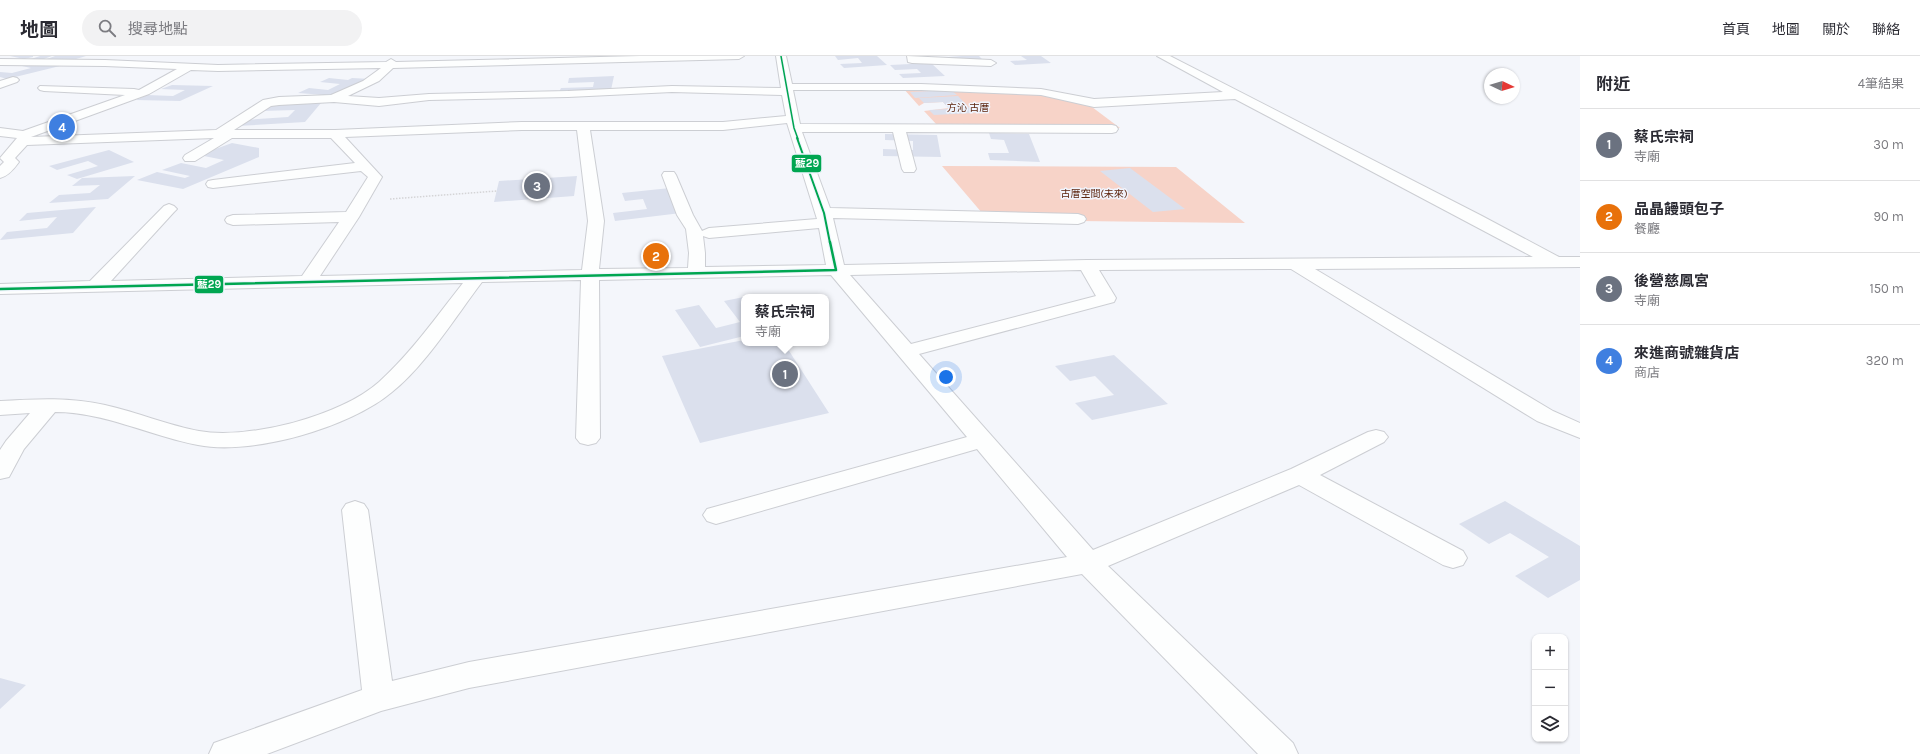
<!DOCTYPE html>
<html lang="zh-TW">
<meta charset="utf-8">
<style>
body{margin:0;font-family:Karla,"Noto Sans TC",sans-serif;background:#f2f2f3;color:#2b2b33}
.controls{position:absolute;right:12px;bottom:12px;display:grid;overflow:hidden;border-radius:8px;box-shadow:0 1px 3px #0004}
.controls button{width:36px;height:36px;display:grid;place-items:center;padding:0;border:0;border-bottom:1px solid #e1e1e2;background:#fff;color:#2b2b33;font:20px sans-serif}
.compass{position:absolute;left:1484px;top:12px;width:36px;height:36px;border-radius:50%;background:#fff;box-shadow:0 1px 3px #0004;rotate:94deg}
.you{position:absolute;left:946px;top:321px;width:14px;height:14px;margin:-10px;border:3px solid #fff;border-radius:50%;background:#1a73e8;box-shadow:0 0 0 6px #1a73e833}
.badge{display:grid;place-items:center;width:26px;height:26px;border-radius:50%;background:#db2777;color:#fff;font-size:13px;font-weight:700}
.pin{position:absolute;translate:-50% -50%;border:2px solid #fff;box-shadow:0 1px 4px #0006}
.popup{position:absolute;left:741px;top:238px;width:88px;height:52px;box-sizing:border-box;display:grid;place-content:center;border-radius:8px;background:#fff;filter:drop-shadow(0 1px 3px #0005);font-size:13px;white-space:nowrap;color:#7c7c81}
.popup b{font-size:15px;color:#2b2b33}
.popup::after{content:'';position:absolute;left:50%;top:100%;margin-left:-8px;border:8px solid transparent;border-top-color:#fff}
.list{margin:0;padding:0;list-style:none}
h2{display:flex;justify-content:space-between;align-items:center;height:52px;margin:0;padding:0 16px;font-size:17px}
h2 small{font-size:13px;font-weight:400;color:#7c7c81}
.list li{display:grid;grid-template-columns:26px 1fr auto;gap:12px;align-items:center;box-sizing:border-box;height:72px;padding:0 16px;border-top:1px solid #e1e1e2}
.list b{display:block;font-size:15px;white-space:nowrap}
.list p{margin:0;font-size:13px;white-space:nowrap;color:#7c7c81}
.list em{font-size:13px;font-style:normal;color:#7c7c81}
.icon{flex:none;width:22px;height:22px;fill:none;stroke:currentColor;stroke-width:2;stroke-linecap:round;stroke-linejoin:round}
.map{position:relative;flex:none;width:1580px;height:698px;overflow:hidden}
header{display:flex;align-items:center;gap:24px;box-sizing:border-box;height:56px;padding:0 20px;background:#fff;border-bottom:1px solid #e1e1e2}
header strong{font-size:19px}
nav{display:flex;gap:22px;margin-inline-start:auto;font-size:14px}
.search{width:280px;height:36px;background:#f2f2f3;display:flex;align-items:center;gap:10px;box-sizing:border-box;padding:0 14px;border-radius:22px;color:#7c7c81;font-size:15px}
main{display:flex}
aside{flex:1;background:#fff}
.map>svg:first-child{display:block}
.green{fill:#f7d3c8}
.building{fill:#dbe0ed}
.lines{fill:none;stroke-linecap:round;stroke-linejoin:round}
.minor-casing{stroke:#ccced3;stroke-width:2}
.path{stroke:#d4d4d6;stroke-width:1.5;stroke-dasharray:1.5 1.5;stroke-linecap:butt}
.minor{fill:#fdfefe;fill-rule:evenodd}
.bus-1-far2-casing{stroke:#f1f5fe;stroke-width:3}
.bus-1-far1-casing{stroke:#f1f5fe;stroke-width:4}
.bus-1-casing{stroke:#f1f5fe;stroke-width:5}
.bus-1-far2{stroke:#00a651;stroke-width:1.5}
.bus-1-far1{stroke:#00a651;stroke-width:2}
.bus-1{stroke:#00a651;stroke-width:2.5}
.labels{text-anchor:middle;dominant-baseline:central;stroke-width:3;stroke-linejoin:round;paint-order:stroke}
.far-park-label{font-size:10px;fill:#5c230c;stroke:#f1f5fe}
.line-badge{stroke:#f1f5fe;stroke-width:1.5}
.badge-label{font-size:11px;text-anchor:middle;font-weight:bold;fill:#fff}
</style>
<header>
<strong>地圖</strong>
<div class="search"><svg class="icon" aria-label="search" viewBox="0 0 24 24"><circle cx="10" cy="10" r="6"/><path d="M15 15l6 6"/></svg>搜尋地點</div>
<nav><a>首頁</a><a>地圖</a><a>關於</a><a>聯絡</a></nav>
</header>
<main>
<div class="map">
<svg width="1580" height="698" viewBox="0 0 1580 698">
<rect width="100%" height="100%" fill="#f4f6fb"/>
<!-- green -->
<path class="green" d="M 903,32 L 1044,38 L 1088,48 L 1120,72 L 937,69 L 924,55 L 949,52 L 943,46 L 924,47 L 919,50 Z
M 942,110 L 1176,111 L 1245,167 L 988,164 Z"/>
<!-- building -->
<path class="building" d="M 10,0 L 33,0 L 33,1 L 24,3 Z
M 40,0 L 52,0 L 41,4 L 31,3 Z
M 55,0 L 86,0 L 73,4 L 47,3 Z
M 835,0 L 877,0 L 887,9 L 844,12 L 840,8 L 862,7 L 858,2 L 838,4 Z
M 962,0 L 979,0 L 982,3 L 952,5 L 948,1 Z
M 1021,0 L 1041,0 L 1051,7 L 1015,9 L 1010,5 L 1027,4 Z
M 34,7 L 64,9 L 7,23 L 0,21 L 0,16 L 12,17 L 31,12 L 22,10 Z
M 931,7 L 945,20 L 903,22 L 899,18 L 921,17 L 917,13 L 895,14 L 890,9 Z
M 614,20 L 611,34 L 559,36 L 561,32 L 593,31 L 594,26 L 568,27 L 569,22 Z
M 329,22 L 348,24 L 352,22 L 371,23 L 337,40 L 298,37 L 309,32 L 328,34 L 340,28 L 320,26 Z
M 172,29 L 213,30 L 180,45 L 136,44 L 147,39 L 173,40 L 185,34 L 161,33 Z
M 951,34 L 957,39 L 915,42 L 910,36 Z
M 958,40 L 974,57 L 934,59 L 929,54 L 949,53 L 943,46 L 924,47 L 919,42 Z
M 321,47 L 305,66 L 237,70 L 243,64 L 288,61 L 295,54 L 261,55 L 265,50 Z
M 989,77 L 1029,78 L 1040,106 L 990,104 L 988,97 L 1009,97 L 1004,84 L 991,83 Z
M 885,78 L 937,79 L 941,101 L 883,100 L 883,93 L 913,94 L 913,85 L 885,84 Z
M 232,87 L 259,92 L 259,101 L 183,133 L 137,124 L 157,116 L 185,122 L 190,120 L 162,114 L 181,107 L 206,112 L 224,104 L 199,99 Z
M 109,94 L 134,106 L 77,123 L 67,119 L 98,110 L 88,105 L 57,114 L 49,110 Z
M 1130,112 L 1185,153 L 1153,156 L 1100,115 Z
M 135,120 L 108,143 L 49,147 L 59,139 L 90,137 L 100,129 L 72,130 L 82,122 Z
M 577,120 L 574,140 L 494,146 L 499,125 Z
M 670,132 L 681,157 L 615,165 L 613,157 L 647,153 L 643,143 L 625,145 L 622,137 Z
M 96,151 L 73,177 L 0,184 L 7,176 L 47,172 L 57,161 L 19,165 L 27,157 Z
M 744,241 L 744,280 L 700,291 L 675,254 L 699,249 L 716,272 L 740,266 L 724,245 Z
M 744,284 L 744,287 L 784,287 L 829,357 L 700,387 L 662,300 Z
M 1114,299 L 1168,348 L 1092,364 L 1075,347 L 1114,339 L 1095,320 L 1070,325 L 1055,310 Z
M 1505,445 L 1580,490 L 1580,524 L 1548,542 L 1515,520 L 1549,501 L 1510,477 L 1489,488 L 1459,468 Z
M 0,622 L 26,629 L 0,653 Z"/>
<g class="lines">
<!-- minor casing -->
<g class="minor-casing">
<path id="minor" d="M 640,0 L 744,0 L 739,3 L 393,12 L 379,25 L 348,40 L 379,42 L 429,38 L 568,35 L 672,30 L 781,32 L 776,0 L 786,0 L 792,28 L 921,28 L 1041,33 L 1094,43 L 1223,36 L 1157,0 L 1170,0 L 1482,160 L 1559,201 L 1580,201 L 1580,211 L 1315,213 L 1553,355 L 1580,367 L 1580,382 L 1537,365 L 1291,213 L 1099,214 L 1116,242 L 1114,246 L 919,298 L 1093,494 L 1291,413 L 1368,376 L 1376,374 L 1384,376 L 1388,381 L 1384,386 L 1320,419 L 1463,495 L 1467,502 L 1463,509 L 1453,512 L 1443,509 L 1299,429 L 1108,510 L 1293,687 L 1298,698 L 1258,698 L 1082,518 L 469,632 L 381,655 L 267,698 L 209,698 L 214,687 L 362,634 L 342,454 L 346,448 L 355,445 L 364,448 L 368,454 L 392,625 L 469,606 L 1067,501 L 977,393 L 716,468 L 707,465 L 703,459 L 707,453 L 967,381 L 831,219 L 599,224 L 600,382 L 596,387 L 588,389 L 580,387 L 576,382 L 581,224 L 482,226 C 456,260 425,310 392,336 C 351,371 252,400 198,389 C 150,380 105,356 55,356 L 24,393 L 9,421 L 0,423 L 0,394 L 6,385 L 30,357 L 0,359 L 0,345 C 36,343 70,341 105,349 C 137,356 167,369 199,375 C 249,384 341,360 379,326 C 411,297 437,260 463,227 L 0,238 L 0,228 L 90,225 L 164,150 L 169,148 L 174,150 L 177,153 L 174,156 L 111,225 L 302,220 L 339,166 L 233,169 L 227,167 L 225,164 L 227,161 L 233,159 L 346,156 L 368,121 L 361,115 L 213,132 L 208,131 L 206,128 L 208,125 L 213,124 L 355,107 L 331,82 L 232,82 L 195,105 L 185,105 L 183,102 L 185,99 L 214,82 L 27,89 L 15,102 L 19,106 C 14,113 8,120 0,122 L 0,110 L 4,106 L 0,102 L 17,82 L 0,80 L 0,72 L 23,75 L 125,39 L 44,35 L 40,34 L 38,32 L 40,30 L 134,33 L 139,34 L 177,13 L 105,10 L 0,9 L 0,3 L 105,4 L 218,9 L 386,6 L 391,3 L 396,6 ZM 381,12 L 363,25 L 331,39 L 279,41 L 263,44 L 216,74 L 31,81 L 149,38 L 191,14 L 218,15 ZM 793,34 L 921,34 L 1041,39 L 1094,51 L 1235,43 L 1533,201 L 1087,204 L 844,209 L 833,162 L 1078,168 L 1084,166 L 1086,163 L 1084,160 L 1078,158 L 830,152 L 802,76 L 893,76 L 902,113 L 904,116 L 914,116 L 916,113 L 906,76 L 1112,77 L 1116,76 L 1118,73 L 1116,70 L 1112,69 L 800,68 ZM 672,36 L 782,39 L 786,60 L 723,66 L 522,66 L 335,74 L 234,74 L 271,50 L 279,49 L 334,46 L 379,50 L 429,44 L 568,41 ZM 787,67 L 817,163 L 709,172 L 702,175 L 693,159 L 676,119 L 674,116 L 664,116 L 662,119 L 677,159 L 686,173 L 689,197 L 688,212 L 599,213 L 604,165 L 590,74 L 723,74 ZM 522,74 L 577,74 L 588,165 L 582,214 L 320,220 L 359,161 L 382,121 L 345,81 ZM 819,172 L 826,209 L 705,211 L 705,197 L 703,180 L 709,182 ZM 1081,214 L 1096,240 L 911,288 L 850,219 Z
M 907,0 L 991,4 L 996,7 L 991,10 L 912,7 L 908,6 Z
M 13,21 L 17,22 L 19,24 L 17,26 L 0,32 L 0,25 Z"/>
</g>
<!-- path -->
<path class="path" d="M 390,143 L 497,135"/>
<!-- minor -->
<use href="#minor" class="minor"/>
<!-- bus-1-far2 casing -->
<g class="bus-1-far2-casing">
<path id="bus-1-far2" d="M 781,0 L 794,72 L 798,83"/>
</g>
<!-- bus-1-far1 casing -->
<g class="bus-1-far1-casing">
<path id="bus-1-far1" d="M 797,82 L 824,157 L 830,187"/>
</g>
<!-- bus-1 casing -->
<g class="bus-1-casing">
<path id="bus-1" d="M 830,186 L 836,214
M 0,233 L 836,214"/>
</g>
<!-- bus-1-far2 -->
<use href="#bus-1-far2" class="bus-1-far2"/>
<!-- bus-1-far1 -->
<use href="#bus-1-far1" class="bus-1-far1"/>
<!-- bus-1 -->
<use href="#bus-1" class="bus-1"/>
</g>
<g class="labels">
<!-- far-park labels -->
<g class="far-park-label">
<text x="968" y="52">方沁 古厝</text>
<text x="1094" y="138">古厝空間(未來)</text>
</g>
</g>
<g class="line-badge">
<rect x="791" y="98" width="31" height="19" rx="4" fill="#00a651"/>
<rect x="194" y="219" width="30" height="19" rx="4" fill="#00a651"/>
</g>
<g class="badge-label">
<text x="807" y="111">藍29</text>
<text x="209" y="232">藍29</text>
</g>
</svg>
<div class="controls">
<button>+</button>
<button>−</button>
<button><svg class="icon" aria-label="layers" viewBox="0 0 24 24"><path d="M12 4l9 5-9 5-9-5zM3 14l9 5 9-5"/></svg></button>
</div>
<svg class="compass" viewBox="-18 -18 36 36"><path d="M0-13l5 13h-10z" fill="#e53935"/><path d="M0 13l5-13h-10z" fill="#7c7c81"/></svg>
<div class="you"></div>
<div class="pin badge" style="left:785px;top:318px;background:#6b7280">1</div>
<div class="popup"><b>蔡氏宗祠</b>寺廟</div>
<div class="pin badge" style="left:656px;top:200px;background:#e8710a">2</div>
<div class="pin badge" style="left:537px;top:130px;background:#6b7280">3</div>
<div class="pin badge" style="left:62px;top:71px;background:#3f7fe0">4</div>
</div>
<aside>
<h2>附近<small>4筆結果</small></h2>
<ul class="list">
<li><span class="badge" style="background:#6b7280">1</span><div><b>蔡氏宗祠</b><p>寺廟</p></div><em>30 m</em></li>
<li><span class="badge" style="background:#e8710a">2</span><div><b>品晶饅頭包子</b><p>餐廳</p></div><em>90 m</em></li>
<li><span class="badge" style="background:#6b7280">3</span><div><b>後營慈鳳宮</b><p>寺廟</p></div><em>150 m</em></li>
<li><span class="badge" style="background:#3f7fe0">4</span><div><b>來進商號雜貨店</b><p>商店</p></div><em>320 m</em></li>
</ul>
</aside>
</main>
